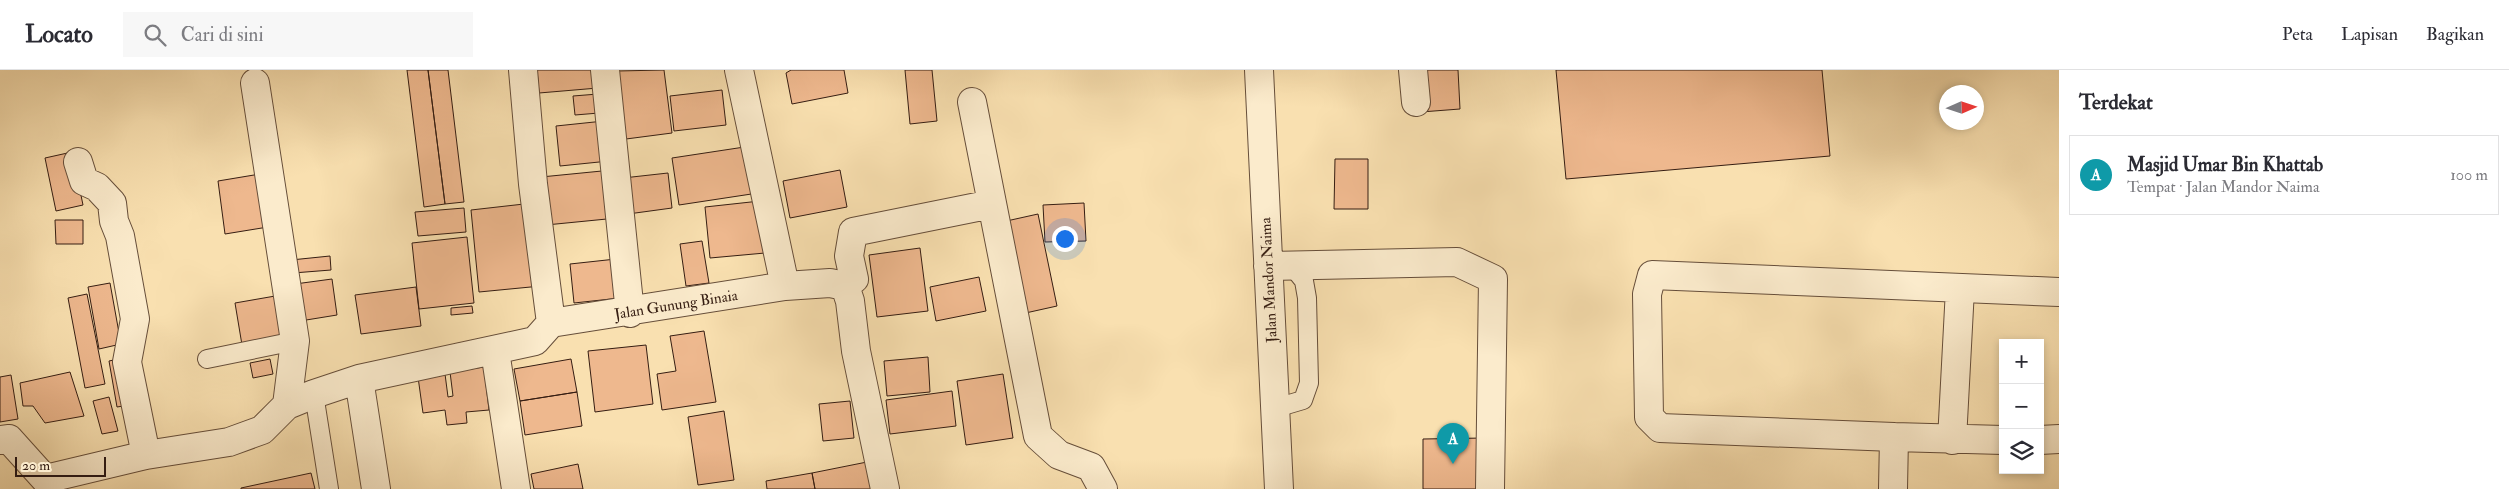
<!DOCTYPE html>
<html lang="id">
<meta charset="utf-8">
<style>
body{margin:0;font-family:"IM FELL Double Pica",serif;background:#f7f7f7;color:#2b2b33}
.controls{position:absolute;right:15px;bottom:15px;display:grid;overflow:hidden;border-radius:0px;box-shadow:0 2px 8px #0003}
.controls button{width:45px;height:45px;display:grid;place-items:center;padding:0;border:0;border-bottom:1px solid #e1e1e2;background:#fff;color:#2b2b33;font:25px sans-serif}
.compass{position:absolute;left:1939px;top:15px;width:45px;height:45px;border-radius:50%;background:#fff;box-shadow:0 2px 8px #0003;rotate:87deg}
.scale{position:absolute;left:15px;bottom:12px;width:91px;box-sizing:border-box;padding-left:5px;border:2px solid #351d12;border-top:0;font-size:14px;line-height:18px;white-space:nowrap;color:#351d12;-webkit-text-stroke:4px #fbebcc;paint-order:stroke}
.you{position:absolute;left:1064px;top:168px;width:18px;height:18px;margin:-12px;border:4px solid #fff;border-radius:50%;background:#1a73e8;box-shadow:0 0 0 8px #1a73e833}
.badge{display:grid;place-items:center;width:32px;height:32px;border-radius:50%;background:#db2777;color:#fff;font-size:16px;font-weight:700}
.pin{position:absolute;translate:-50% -41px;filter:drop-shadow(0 1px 2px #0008)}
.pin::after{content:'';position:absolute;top:26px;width:18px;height:15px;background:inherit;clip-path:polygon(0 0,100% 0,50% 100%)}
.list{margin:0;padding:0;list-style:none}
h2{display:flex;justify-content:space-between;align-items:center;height:65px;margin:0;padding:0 20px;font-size:21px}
h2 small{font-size:16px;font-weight:400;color:#7c7c81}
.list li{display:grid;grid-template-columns:32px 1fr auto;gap:15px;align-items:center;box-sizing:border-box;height:80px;margin:0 10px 10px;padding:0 10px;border:1px solid #e1e1e2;border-radius:0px}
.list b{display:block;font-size:19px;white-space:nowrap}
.list p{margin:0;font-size:16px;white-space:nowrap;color:#7c7c81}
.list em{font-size:16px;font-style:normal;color:#7c7c81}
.icon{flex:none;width:28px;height:28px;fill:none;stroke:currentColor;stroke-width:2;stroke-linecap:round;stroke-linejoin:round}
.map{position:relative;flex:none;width:2059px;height:419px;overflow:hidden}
header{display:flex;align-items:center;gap:30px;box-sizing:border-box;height:70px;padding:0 25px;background:#fff;border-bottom:1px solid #e1e1e2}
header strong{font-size:24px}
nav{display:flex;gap:28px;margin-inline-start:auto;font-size:18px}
.search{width:350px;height:45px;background:#f7f7f7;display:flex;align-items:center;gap:12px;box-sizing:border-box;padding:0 18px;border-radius:0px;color:#7c7c81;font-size:19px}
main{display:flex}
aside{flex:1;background:#fff}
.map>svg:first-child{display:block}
.building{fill:#eeb88e;stroke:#351d12}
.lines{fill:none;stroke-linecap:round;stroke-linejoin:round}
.service-casing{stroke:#664e3a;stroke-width:20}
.minor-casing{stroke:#664e3a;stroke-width:30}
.service{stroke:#fbebcc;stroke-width:18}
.minor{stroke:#fbebcc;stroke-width:28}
.labels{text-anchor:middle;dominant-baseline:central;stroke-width:4;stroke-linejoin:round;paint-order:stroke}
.street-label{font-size:15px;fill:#351d12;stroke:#fbebcc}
</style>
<header>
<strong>Locato</strong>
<div class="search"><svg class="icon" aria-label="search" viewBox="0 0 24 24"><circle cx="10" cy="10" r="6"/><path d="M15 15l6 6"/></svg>Cari di sini</div>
<nav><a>Peta</a><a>Lapisan</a><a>Bagikan</a></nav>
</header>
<main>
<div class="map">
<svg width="2059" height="419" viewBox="0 0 2059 419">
<rect width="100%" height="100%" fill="#f9e0b0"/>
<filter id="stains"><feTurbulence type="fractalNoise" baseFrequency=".004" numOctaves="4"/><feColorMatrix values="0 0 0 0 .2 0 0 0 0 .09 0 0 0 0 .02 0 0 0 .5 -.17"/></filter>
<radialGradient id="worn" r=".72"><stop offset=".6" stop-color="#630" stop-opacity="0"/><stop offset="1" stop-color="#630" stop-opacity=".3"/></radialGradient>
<!-- building -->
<path class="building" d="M 407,0 L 428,0 L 445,134 L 424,137 Z
M 428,0 L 448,0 L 464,132 L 445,134 Z
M 537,0 L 597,0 L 598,18 L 539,23 Z
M 664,0 L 672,63 L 626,69 L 617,1 Z
M 791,0 L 844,0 L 848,23 L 792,34 L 786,3 Z
M 905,0 L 932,0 L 937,51 L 910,54 Z
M 1419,0 L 1458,0 L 1460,39 L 1421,42 Z
M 1556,0 L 1822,0 L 1830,86 L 1566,109 Z
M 722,20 L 726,55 L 674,61 L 670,26 Z
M 598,24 L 599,43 L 575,45 L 573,26 Z
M 604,51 L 609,91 L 560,96 L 556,56 Z
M 751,76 L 758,123 L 679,135 L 672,88 Z
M 72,82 L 83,135 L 56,141 L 45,88 Z
M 1335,89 L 1368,89 L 1368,139 L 1334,139 Z
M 612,100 L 617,148 L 546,155 L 541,107 Z
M 840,100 L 847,137 L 790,148 L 783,111 Z
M 668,103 L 672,138 L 628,144 L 623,108 Z
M 260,104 L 268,157 L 225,164 L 218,111 Z
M 760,131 L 765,183 L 710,188 L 705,137 Z
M 533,133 L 541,216 L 479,222 L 471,140 Z
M 1084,133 L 1086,171 L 1045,172 L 1043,135 Z
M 464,138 L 466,162 L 418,166 L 415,142 Z
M 1038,144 L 1057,236 L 1021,244 L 1002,152 Z
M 55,150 L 83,150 L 83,174 L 56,174 Z
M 467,167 L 474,233 L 419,239 L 412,173 Z
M 702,171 L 709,213 L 686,216 L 680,174 Z
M 920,178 L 928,241 L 877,247 L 869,185 Z
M 330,186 L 331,200 L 293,203 L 291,190 Z
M 616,189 L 620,228 L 574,233 L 570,194 Z
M 979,207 L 986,241 L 936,251 L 930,217 Z
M 332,209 L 337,245 L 300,251 L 295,214 Z
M 110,213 L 121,274 L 99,279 L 88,217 Z
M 416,217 L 421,256 L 361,264 L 355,225 Z
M 87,224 L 105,314 L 85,318 L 68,228 Z
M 281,225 L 288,267 L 242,275 L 235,233 Z
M 472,236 L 473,243 L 451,245 L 451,238 Z
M 704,261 L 716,332 L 662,340 L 657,304 L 676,301 L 670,266 Z
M 646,275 L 653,334 L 595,342 L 588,281 Z
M 928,287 L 930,322 L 887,326 L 884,291 Z
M 123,288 L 130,335 L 117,337 L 109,291 Z
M 270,289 L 273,304 L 253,308 L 250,293 Z
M 571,289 L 577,322 L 520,331 L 514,299 Z
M 484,297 L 489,340 L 466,342 L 467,353 L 447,355 L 445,340 L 423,343 L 418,307 L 445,304 L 448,327 L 453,326 L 450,302 Z
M 70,302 L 84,346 L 45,353 L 33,336 L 23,336 L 20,313 Z
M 1003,304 L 1013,368 L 966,375 L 957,311 Z
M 11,305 L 18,349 L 0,352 L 0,307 Z
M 952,321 L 956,356 L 890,364 L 886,330 Z
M 577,322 L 582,356 L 525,365 L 520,331 Z
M 109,327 L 118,361 L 102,364 L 93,331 Z
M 850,331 L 854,368 L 823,371 L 819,334 Z
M 724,341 L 734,410 L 698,415 L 688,347 Z
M 1484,368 L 1484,419 L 1423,419 L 1423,369 Z
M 872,391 L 877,419 L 815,419 L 812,403 Z
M 578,394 L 583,419 L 534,419 L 531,404 Z
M 311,403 L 315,419 L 241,419 L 241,418 Z
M 812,403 L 815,419 L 767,419 L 766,411 Z"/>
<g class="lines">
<!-- service casing -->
<g class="service-casing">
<path id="service" d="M 207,289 L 295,271
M 314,324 L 329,419
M 1276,338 L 1303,330 L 1309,313 L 1307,228 L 1304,211 L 1292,196"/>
</g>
<!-- minor casing -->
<g class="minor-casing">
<path id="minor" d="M 523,0 L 533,114 L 551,253
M 605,0 L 630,243
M 739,0 L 785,216
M 1259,0 L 1279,419
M 1413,0 L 1416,32
M 255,13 L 295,271 L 287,335
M 972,32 L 1038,366 L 1059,385 L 1091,397 L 1103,419
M 78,92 L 84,111 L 97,117 L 112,133 L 114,151 L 120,166 L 135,249 L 127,292 L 146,385
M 1268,196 L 1457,192 L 1493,209 L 1490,419
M 845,216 L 854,209 L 849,186 L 853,162 L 992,134
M 495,281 L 516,419
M 359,309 L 376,419
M 1894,367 L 1660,358 L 1649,347 L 1647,224 L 1652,205 L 2059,222
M 0,370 L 9,369 L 45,409 L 146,385 L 229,372 L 262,360 L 287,335 L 314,324 L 359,309 L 535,271 L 551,253 L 785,216 L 830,213 L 845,216 L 850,231 L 856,281 L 885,419
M 1952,370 L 1960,219
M 2040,370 L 2059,369
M 1893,419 L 1894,367 L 2003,370"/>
</g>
<!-- service -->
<use href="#service" class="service"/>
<!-- minor -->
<use href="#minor" class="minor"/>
</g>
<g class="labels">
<!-- street labels -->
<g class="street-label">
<text transform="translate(1269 210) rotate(-93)">Jalan Mandor Naima</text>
<text transform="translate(676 235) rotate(-9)">Jalan Gunung Binaia</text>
</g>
</g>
<rect width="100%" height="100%" filter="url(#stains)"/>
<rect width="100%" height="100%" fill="url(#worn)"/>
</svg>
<div class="controls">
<button>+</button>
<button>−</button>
<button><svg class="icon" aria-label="layers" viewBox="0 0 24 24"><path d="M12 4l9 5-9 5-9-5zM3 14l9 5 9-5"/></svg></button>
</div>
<svg class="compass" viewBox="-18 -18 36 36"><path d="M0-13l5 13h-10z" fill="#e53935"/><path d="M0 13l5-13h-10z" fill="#7c7c81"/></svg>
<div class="scale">20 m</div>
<div class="you"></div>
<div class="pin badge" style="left:1453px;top:394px;background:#0f9aa8">A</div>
</div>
<aside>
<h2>Terdekat<small></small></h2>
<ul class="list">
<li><span class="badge" style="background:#0f9aa8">A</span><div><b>Masjid Umar Bin Khattab</b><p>Tempat · Jalan Mandor Naima</p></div><em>100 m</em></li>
</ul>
</aside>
</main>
